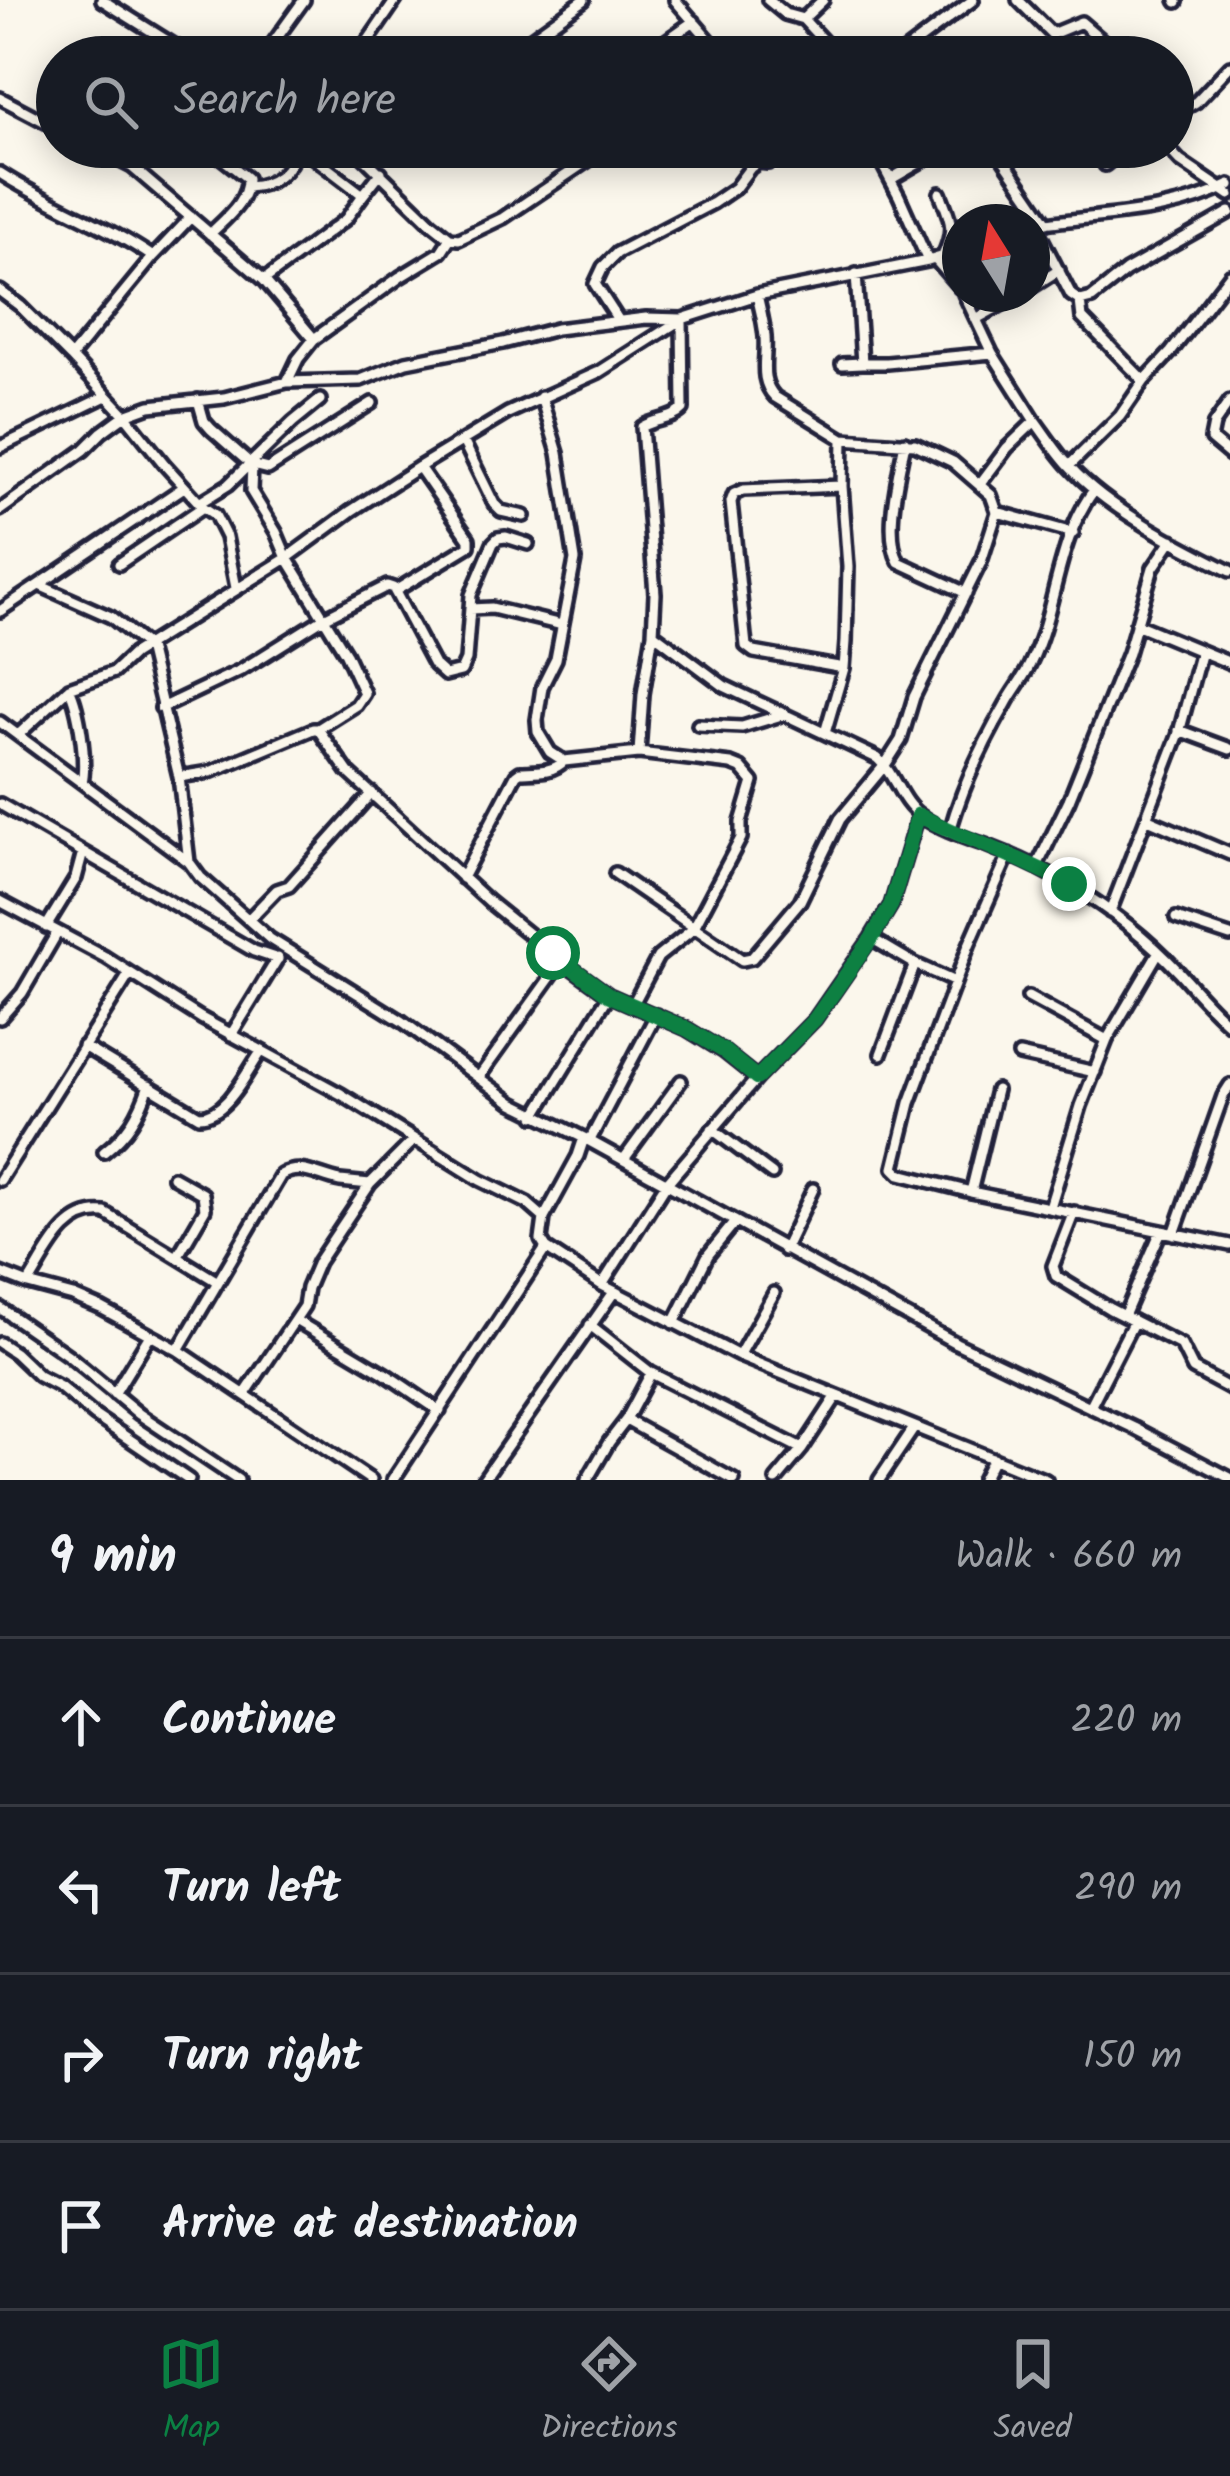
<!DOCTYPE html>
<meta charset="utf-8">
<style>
body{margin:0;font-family:Kalam,sans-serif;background:#242831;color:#f1f3f6}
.compass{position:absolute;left:942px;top:204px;width:108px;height:108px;border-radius:50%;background:#171b24;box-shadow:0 6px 30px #0003;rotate:349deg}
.stop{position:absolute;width:36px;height:36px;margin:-27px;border:9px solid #0b8043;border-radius:50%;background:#fff}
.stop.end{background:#0b8043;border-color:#fff;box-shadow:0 3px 12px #0008}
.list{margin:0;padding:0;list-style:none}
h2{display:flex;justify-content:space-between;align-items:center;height:156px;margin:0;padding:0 48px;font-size:51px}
h2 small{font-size:39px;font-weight:400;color:#9ea1a6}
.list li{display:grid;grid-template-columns:78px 1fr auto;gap:36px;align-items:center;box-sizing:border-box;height:168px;padding:0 48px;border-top:3px solid #363941}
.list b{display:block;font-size:45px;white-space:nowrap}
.list em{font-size:39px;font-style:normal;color:#9ea1a6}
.icon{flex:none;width:66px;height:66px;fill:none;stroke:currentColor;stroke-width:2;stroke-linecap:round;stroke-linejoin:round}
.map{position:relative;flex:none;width:1230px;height:1480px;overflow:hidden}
.search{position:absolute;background:#171b24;box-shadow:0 6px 30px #0003;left:36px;right:36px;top:36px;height:132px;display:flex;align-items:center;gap:30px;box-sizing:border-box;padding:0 42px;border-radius:66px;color:#9ea1a6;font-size:45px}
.sheet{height:828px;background:#171b24}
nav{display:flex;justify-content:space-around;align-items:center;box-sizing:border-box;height:168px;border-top:3px solid #363941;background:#171b24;font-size:33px;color:#9ea1a6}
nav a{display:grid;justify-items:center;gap:6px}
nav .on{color:#0b8043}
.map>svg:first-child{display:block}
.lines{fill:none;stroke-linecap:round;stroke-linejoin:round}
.minor-casing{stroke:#22223b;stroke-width:18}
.minor{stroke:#fbf7ec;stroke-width:9}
.route{stroke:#0b8043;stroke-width:15}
</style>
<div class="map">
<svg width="1230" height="1480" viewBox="0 0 1230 1480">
<rect width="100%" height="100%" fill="#fbf7ec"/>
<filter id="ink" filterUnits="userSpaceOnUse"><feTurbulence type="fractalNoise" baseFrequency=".00833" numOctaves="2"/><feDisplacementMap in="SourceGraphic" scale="24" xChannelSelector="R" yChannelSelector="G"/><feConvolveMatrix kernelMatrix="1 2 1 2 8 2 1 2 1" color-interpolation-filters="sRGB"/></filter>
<g filter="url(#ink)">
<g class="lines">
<!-- minor casing -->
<g class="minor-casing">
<path id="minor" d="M 102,0 L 193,57
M 675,0 L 724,57
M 768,0 L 785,14 L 803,19
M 823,0 L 803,19 L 838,57
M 1018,0 L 1052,34 L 1081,22 L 1103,41 L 1105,47 L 1092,57
M 1176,0 L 1177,2
M 236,57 L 245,57
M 263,57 L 304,0
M 357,57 L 396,0
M 505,57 L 584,0
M 643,57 L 694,21
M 897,57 L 973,0
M 0,98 L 57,128
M 1173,115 L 1196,102 L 1230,66
M 93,147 L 132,167 L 264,280 L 314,339 L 298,359 L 287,382
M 208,147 L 247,178 C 248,202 226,218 210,234
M 300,147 L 363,195 L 381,172
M 353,147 L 431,223 L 450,238 L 459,239 L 503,218 L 608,147
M 469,147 C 484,156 494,156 509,147
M 873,147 L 899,196 L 928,261
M 995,147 L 1047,223
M 1167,147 L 1180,161 L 1230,195
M 1105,165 L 1127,147
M 0,173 C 49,205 105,224 153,257
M 891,179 L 946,147
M 248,187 C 273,186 291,172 297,147
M 940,193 C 951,221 956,228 943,256
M 1032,225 C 1099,214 1167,217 1230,185
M 1035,225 L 1071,295 L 1080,301 L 1092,298 L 1126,271 L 1230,212
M 935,259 L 960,288
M 264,280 L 346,219 L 363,195
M 1032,287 L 1059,270
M 0,291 L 20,306 L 71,357 L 125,415 L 165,465 L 203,507 L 215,515 L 226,537 L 236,588
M 964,294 L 992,353 L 1035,421 L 1007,448 L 980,484
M 1080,301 L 1082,318 L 1144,381
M 976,319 L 1021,294
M 619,321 L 595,284 L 603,267 L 617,253 L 713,203 L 735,188 L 750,168 L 758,162 L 768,163
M 314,339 L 400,277 L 441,252 L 450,238
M 71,357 L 153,257 L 191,217
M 862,363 L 887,363 L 992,353
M 842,364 L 862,363 L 856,274
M 541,397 L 558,453 L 575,560 L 556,659 L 542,687 L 537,720 L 538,732 L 550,752 L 564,761 L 639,753 L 731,764 L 741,768 L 753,782 L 741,822 L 741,838 L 693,929 L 658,957 L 633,1004
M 198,400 L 204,421 L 211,429 L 252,465 L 268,469 L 372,403
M 1230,401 L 1214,424 L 1211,439 L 1230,455
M 1035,421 C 1046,436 1057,453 1070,467 C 1108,509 1180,546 1230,571
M 463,441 L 494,504 L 501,511 L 524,516
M 905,442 C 899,474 883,533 899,562 L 966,593
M 0,447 L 106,396
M 1069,466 L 1120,416 L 1144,381 L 1171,352 L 1230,275
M 842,486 L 743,490 L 734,494 L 731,502 L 746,646 L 754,652 L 844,668
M 199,503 L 228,485 L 293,422 L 320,400
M 0,510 L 84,450 L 102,432 L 125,415 L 150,406 L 224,398 L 287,382 L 361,380 L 406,362 L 503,343 L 556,329 L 646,318 L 682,319 L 757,295 L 928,261 L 960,251
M 997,512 L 1073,533
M 119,564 L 203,507
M 39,585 L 111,617 L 148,647 L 179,777 L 189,862
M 395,591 L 469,546 L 469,539 L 419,467
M 470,609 L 492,608 L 562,625
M 0,611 L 184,487
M 1136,624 L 1230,663
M 653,633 L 724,686 L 877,758 C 895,773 900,802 921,816 C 940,830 966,838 988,846 C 1017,857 1045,870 1071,886 C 1110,909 1148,939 1179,972 C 1197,992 1209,1007 1230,1025
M 69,688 C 79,708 87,760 82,782
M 161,708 L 241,670 L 324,618 L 387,586 L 393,588 L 434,665 L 445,675 L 461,671 L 466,660 L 471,595 L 493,543 L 498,538 L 506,537 L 528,544
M 0,722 L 189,862 L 200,877 L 270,939 L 402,1021 L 513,1103 L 584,1138 L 578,1156 L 544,1218
M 698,725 L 742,727 L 785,714
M 318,729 L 348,772 L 489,902 L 562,961 L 609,995 L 687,1029 L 723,1051 L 757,1078
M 1179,730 L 1230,749
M 825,733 L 844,668 L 846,642 L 848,567 L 842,486 L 843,439
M 18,735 L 69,688 L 114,672 L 133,654 L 287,558 L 351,511 L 419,467 L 508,413 L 599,372 L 682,319
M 639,753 L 643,694 L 653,633 L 655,594 L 642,427 C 655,418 672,421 683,409 L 682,319
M 179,777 L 210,772 L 313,729 L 318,729 L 356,705 L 364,693 L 346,654 L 287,558 L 276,532 L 251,491 L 252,465
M 0,804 L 254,951 L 278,959
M 1148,819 L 1230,854
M 950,831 C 962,787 983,744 1006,704 C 1013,690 1024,678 1030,664 C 1057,609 1056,541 1094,490
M 1009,854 L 969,945 L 910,1103 L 894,1168 L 900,1174 L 971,1192 L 1230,1245
M 1037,866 L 1069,800 L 1128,653 L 1153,568 L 1172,540
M 615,873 L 742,960 L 752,958 L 800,901 L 840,819 L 885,765 L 901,740 L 914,697 L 981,562 L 997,512 L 991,495 L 953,462 L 915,444 L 843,439 L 775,397 C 758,379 767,359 765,337 C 764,323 760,308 757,295
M 462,878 L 516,775 L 520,772 C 535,771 553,773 564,761
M 0,901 L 105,957 L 201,1018 L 341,1094 L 480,1180 L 527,1203 L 544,1218 L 541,1240 L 546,1248
M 1110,912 L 1178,736 L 1201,651
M 1176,918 L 1230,936
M 249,919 L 277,890 L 289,886 L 372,793
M 46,927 L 76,878 L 83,852
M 871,938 L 915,964
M 1028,997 L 1107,1040
M 0,1018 L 22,993 L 57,933
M 231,1035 L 278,958
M 83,1046 L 199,1116 C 227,1116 246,1073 261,1052
M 881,1054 L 915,964 L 955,982
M 1019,1055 L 1095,1072
M 479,1077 L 562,961
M 535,1116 L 609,995
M 712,1129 L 772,1174
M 584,1138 L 956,1343 L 1134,1428 L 1230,1478
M 590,1140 L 656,1015
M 104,1152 C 128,1133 139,1115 149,1085
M 624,1159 L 681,1081
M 173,1177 L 203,1194 L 205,1209 L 177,1257
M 0,1180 L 130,973
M 971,1192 L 996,1090
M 1050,1207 L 1081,1106 L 1107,1040 L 1158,953
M 1074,1212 L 1053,1266 L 1056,1276 L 1110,1309 L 1181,1345 L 1193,1369 L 1230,1389
M 1174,1234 L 1223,1096 L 1230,1085
M 546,1248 L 602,1285 L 739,1356 L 1046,1480
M 784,1250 L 813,1189
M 0,1273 L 28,1284 L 73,1296 L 101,1308 L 178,1350 L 371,1480
M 28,1284 C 47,1255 65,1208 105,1213 L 218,1282
M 602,1285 L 666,1184 L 757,1078 L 815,1019 L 871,938 L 891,905 L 918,815
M 0,1308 L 69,1356 L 139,1414 L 238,1480
M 1124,1316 L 1161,1231
M 295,1320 L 384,1373 L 440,1411
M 674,1323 L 708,1255 L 734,1223
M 590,1325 L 651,1373 L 802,1449
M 0,1343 L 15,1353 L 39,1376 L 60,1387 L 95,1416 L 189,1480
M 178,1350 L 281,1175 C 302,1163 318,1177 340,1181 C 350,1182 360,1183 370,1184
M 739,1356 L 774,1293
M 114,1394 L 150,1335
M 245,1394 L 304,1306 L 307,1288 L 318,1262 L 370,1184 L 413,1141
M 1090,1407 L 1134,1321
M 626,1420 L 734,1480
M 393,1480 L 546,1248
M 483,1480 L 614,1292
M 587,1480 L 609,1442 L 626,1420 L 651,1373
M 776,1480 L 802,1449 L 836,1397
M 879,1480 L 914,1428
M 982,1480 L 993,1458"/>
</g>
<!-- minor -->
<use href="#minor" class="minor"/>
</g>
</g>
<g class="lines" filter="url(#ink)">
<!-- route -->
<path class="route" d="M 553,953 L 609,995 L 687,1029 L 724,1051 L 757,1078 L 815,1019 L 872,938 L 891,905 L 918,815 C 968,840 1020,857 1069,884"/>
</g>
</svg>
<svg class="compass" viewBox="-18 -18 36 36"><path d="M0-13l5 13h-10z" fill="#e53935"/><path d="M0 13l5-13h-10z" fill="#9ea1a6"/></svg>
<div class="stop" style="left:553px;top:953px"></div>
<div class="stop end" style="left:1069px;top:884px"></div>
<div class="search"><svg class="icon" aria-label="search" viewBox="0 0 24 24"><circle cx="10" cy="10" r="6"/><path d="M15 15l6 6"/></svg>Search here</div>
</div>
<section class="sheet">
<h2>9 min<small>Walk · 660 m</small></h2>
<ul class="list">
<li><svg class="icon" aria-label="ahead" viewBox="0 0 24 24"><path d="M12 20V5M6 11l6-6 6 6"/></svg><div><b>Continue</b></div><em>220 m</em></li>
<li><svg class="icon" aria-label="left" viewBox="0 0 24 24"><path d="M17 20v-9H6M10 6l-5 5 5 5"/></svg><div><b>Turn left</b></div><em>290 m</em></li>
<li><svg class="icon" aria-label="right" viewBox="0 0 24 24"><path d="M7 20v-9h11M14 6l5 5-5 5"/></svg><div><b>Turn right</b></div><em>150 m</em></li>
<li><svg class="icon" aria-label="arrive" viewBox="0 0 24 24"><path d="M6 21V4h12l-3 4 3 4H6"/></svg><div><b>Arrive at destination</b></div></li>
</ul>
</section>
<nav>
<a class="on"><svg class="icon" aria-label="map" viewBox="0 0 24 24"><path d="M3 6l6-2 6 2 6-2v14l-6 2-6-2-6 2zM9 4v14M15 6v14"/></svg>Map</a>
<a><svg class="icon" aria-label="directions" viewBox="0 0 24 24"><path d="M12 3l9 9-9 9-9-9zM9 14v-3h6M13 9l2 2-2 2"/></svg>Directions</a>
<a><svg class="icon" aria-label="saved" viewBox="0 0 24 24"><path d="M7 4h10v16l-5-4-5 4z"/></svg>Saved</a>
</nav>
